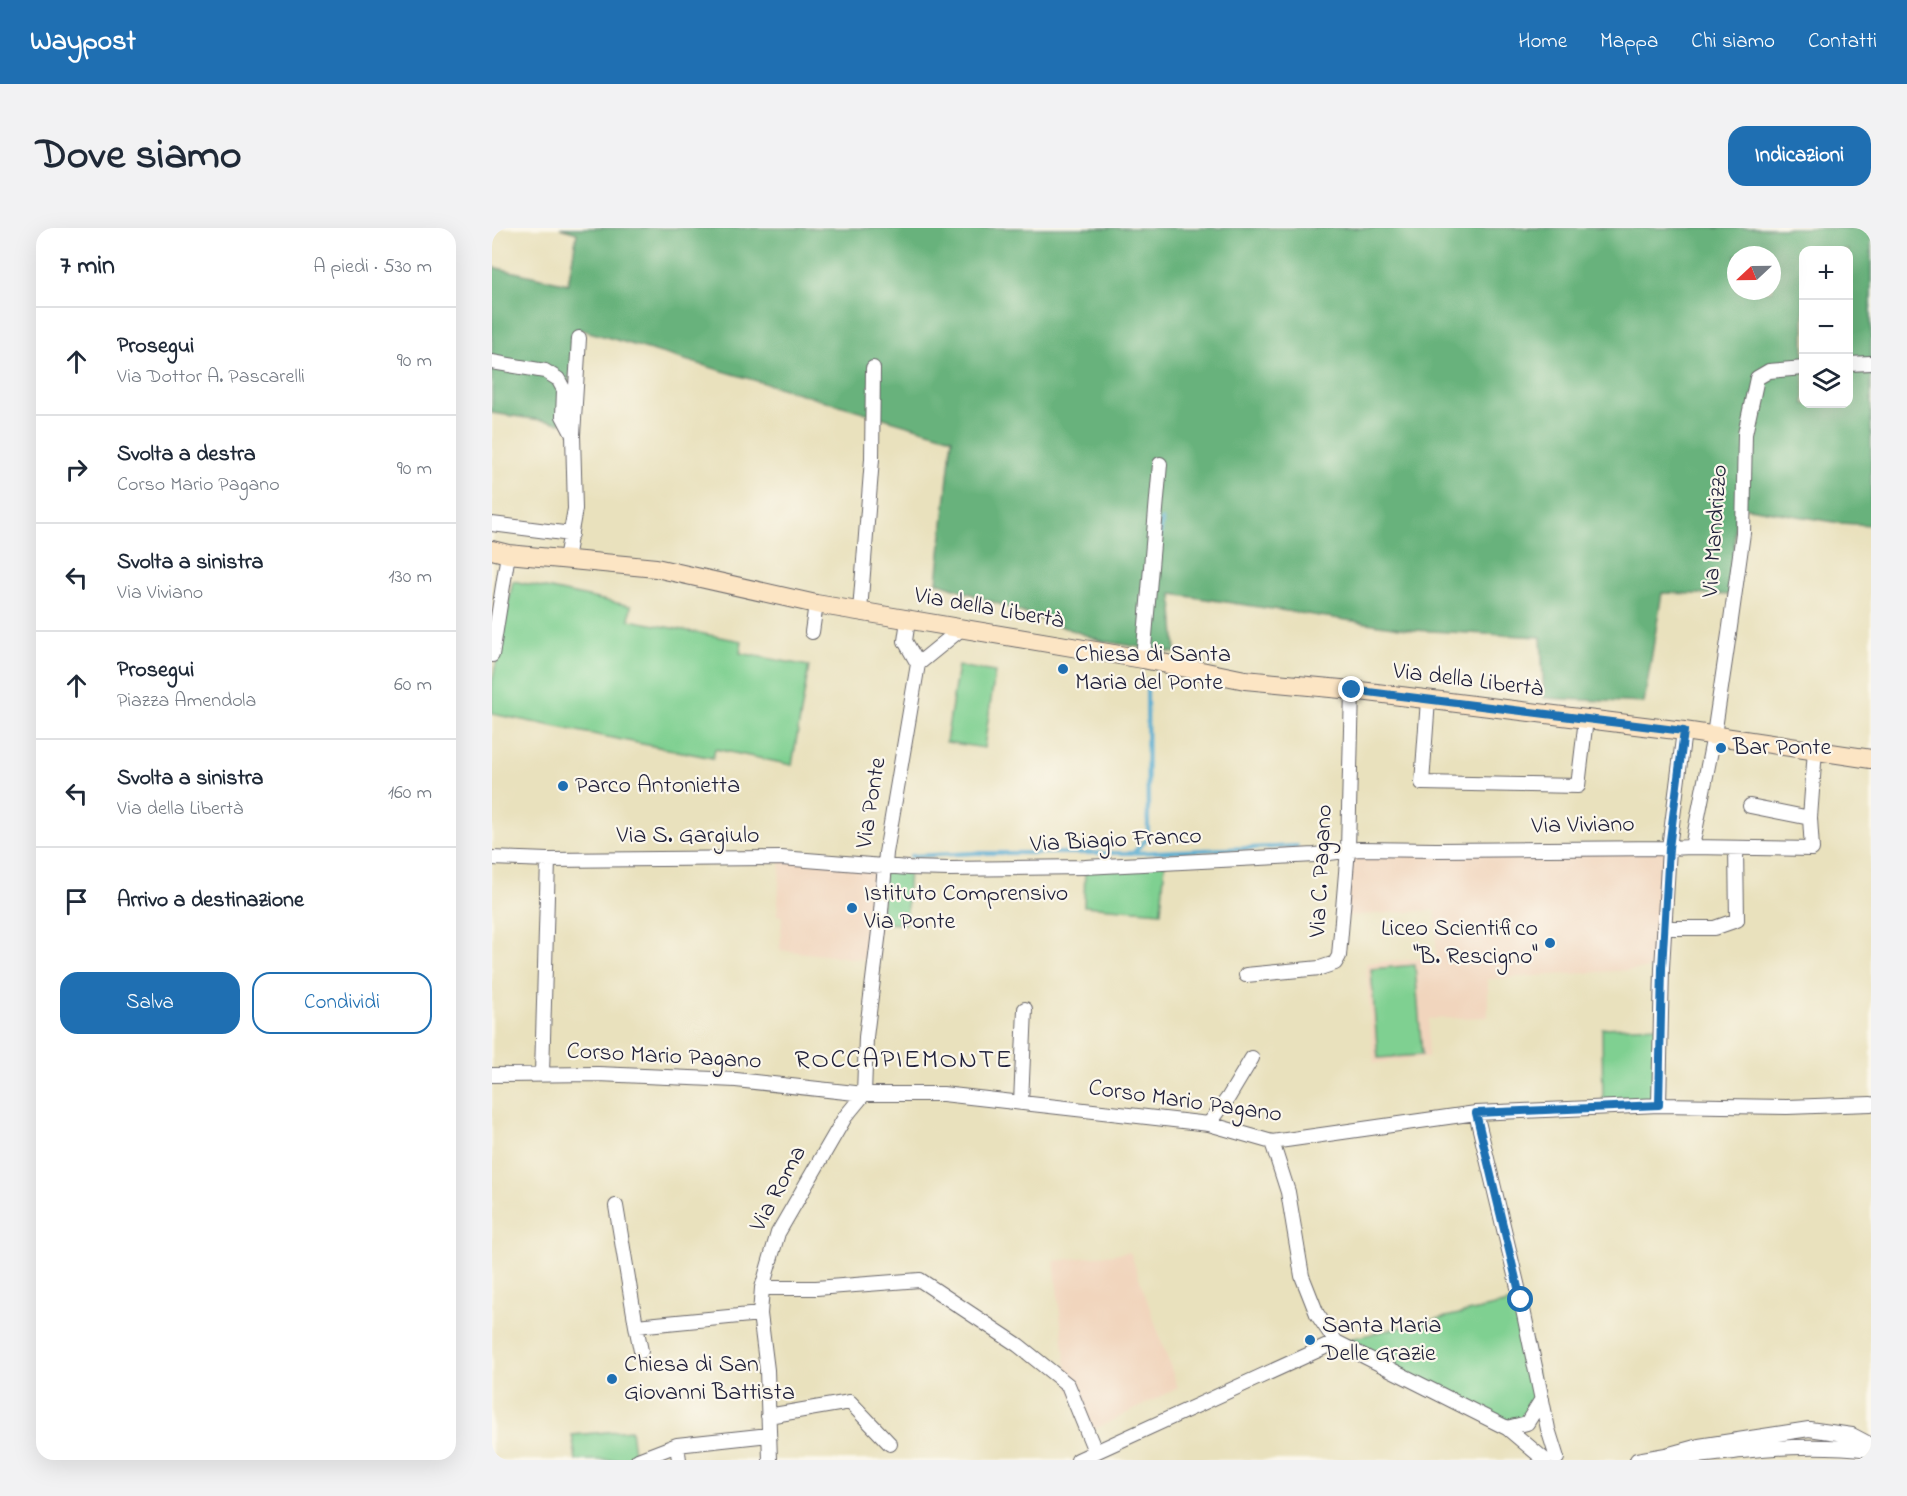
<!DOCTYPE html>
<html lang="it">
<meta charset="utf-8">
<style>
body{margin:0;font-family:"Indie Flower",sans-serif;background:#f2f2f3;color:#1f2937}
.controls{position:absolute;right:18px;top:18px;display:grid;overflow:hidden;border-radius:12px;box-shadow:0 6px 24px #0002}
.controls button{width:54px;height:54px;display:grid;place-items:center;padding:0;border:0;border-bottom:2px solid #e0e1e3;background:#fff;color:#1f2937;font:30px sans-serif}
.compass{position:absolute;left:1235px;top:18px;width:54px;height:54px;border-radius:50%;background:#fff;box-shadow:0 6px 24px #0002;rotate:248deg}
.stop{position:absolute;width:18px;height:18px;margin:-14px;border:4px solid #1f6fb2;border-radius:50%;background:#fff}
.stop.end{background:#1f6fb2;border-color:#fff;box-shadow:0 2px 6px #0008}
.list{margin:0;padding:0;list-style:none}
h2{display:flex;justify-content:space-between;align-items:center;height:78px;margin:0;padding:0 24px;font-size:26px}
h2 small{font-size:20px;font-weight:400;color:#747a83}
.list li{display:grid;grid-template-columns:39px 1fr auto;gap:18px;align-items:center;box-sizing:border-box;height:108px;padding:0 24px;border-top:2px solid #e0e1e3}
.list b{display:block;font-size:22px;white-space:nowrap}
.list p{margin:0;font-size:20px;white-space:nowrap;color:#747a83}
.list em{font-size:20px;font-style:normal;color:#747a83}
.actions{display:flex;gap:12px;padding:18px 24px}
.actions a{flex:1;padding:14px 0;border:2px solid #1f6fb2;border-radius:18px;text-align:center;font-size:21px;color:#1f6fb2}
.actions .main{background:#1f6fb2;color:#fff}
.icon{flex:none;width:33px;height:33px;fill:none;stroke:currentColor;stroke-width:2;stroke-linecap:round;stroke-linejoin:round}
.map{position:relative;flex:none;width:1379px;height:1232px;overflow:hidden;border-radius:18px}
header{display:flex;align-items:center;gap:36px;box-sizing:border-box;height:84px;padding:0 30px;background:#1f6fb2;color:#fff}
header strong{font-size:28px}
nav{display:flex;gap:33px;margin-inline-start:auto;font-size:21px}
.intro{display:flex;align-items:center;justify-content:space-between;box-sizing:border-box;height:144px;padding:0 36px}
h1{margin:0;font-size:42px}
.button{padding:15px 27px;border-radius:18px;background:#1f6fb2;color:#fff;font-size:21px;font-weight:700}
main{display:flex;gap:36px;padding:0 36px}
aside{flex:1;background:#fff;border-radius:18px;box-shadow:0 6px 24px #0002}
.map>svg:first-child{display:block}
.built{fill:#f1d5bd}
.green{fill:#7fd091;stroke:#507966;stroke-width:1.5}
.forest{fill:#67b27b;stroke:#446a5b;stroke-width:1.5;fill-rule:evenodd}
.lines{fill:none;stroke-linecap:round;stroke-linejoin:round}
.stream{stroke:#54acd1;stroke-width:4}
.street-casing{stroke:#686568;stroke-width:16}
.secondary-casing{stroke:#686568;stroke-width:20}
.street{stroke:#fff;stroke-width:14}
.secondary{stroke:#fce5c4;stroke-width:18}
.route{stroke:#1f6fb2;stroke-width:8}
.poi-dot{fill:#1f6fb2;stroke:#fbf7ec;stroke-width:2}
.labels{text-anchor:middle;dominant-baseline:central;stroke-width:4.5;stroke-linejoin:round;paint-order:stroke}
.street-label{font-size:24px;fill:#22223b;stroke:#fbf7ec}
.poi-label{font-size:24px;fill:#22223b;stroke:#fbf7ec;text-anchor:start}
.quarter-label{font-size:27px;letter-spacing:1.5px;fill:#22223b;stroke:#fbf7ec}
</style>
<header>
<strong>Waypost</strong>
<nav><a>Home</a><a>Mappa</a><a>Chi siamo</a><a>Contatti</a></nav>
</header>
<div class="intro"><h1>Dove siamo</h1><a class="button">Indicazioni</a></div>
<main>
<aside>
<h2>7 min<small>A piedi · 530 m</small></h2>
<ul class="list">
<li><svg class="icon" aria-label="ahead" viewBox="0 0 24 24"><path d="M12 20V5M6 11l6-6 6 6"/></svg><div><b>Prosegui</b><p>Via Dottor A. Pascarelli</p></div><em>90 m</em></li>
<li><svg class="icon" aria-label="right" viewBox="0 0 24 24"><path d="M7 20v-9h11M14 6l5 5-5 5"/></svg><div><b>Svolta a destra</b><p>Corso Mario Pagano</p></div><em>90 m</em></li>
<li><svg class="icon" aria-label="left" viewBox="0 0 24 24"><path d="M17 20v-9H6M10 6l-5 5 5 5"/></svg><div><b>Svolta a sinistra</b><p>Via Viviano</p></div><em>130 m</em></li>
<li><svg class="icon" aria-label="ahead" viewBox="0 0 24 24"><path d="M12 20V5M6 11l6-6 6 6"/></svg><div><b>Prosegui</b><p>Piazza Amendola</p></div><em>60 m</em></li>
<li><svg class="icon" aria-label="left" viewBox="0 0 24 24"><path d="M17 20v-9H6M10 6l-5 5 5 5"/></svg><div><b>Svolta a sinistra</b><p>Via della Libertà</p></div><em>160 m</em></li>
<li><svg class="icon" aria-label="arrive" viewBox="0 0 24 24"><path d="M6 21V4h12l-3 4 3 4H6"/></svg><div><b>Arrivo a destinazione</b></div></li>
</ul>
<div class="actions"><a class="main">Salva</a><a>Condividi</a></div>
</aside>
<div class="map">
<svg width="1379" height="1232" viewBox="0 0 1379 1232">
<rect width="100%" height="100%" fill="#fbf7ec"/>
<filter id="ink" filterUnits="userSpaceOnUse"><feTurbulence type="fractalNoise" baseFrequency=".0167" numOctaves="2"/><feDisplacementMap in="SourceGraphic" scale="12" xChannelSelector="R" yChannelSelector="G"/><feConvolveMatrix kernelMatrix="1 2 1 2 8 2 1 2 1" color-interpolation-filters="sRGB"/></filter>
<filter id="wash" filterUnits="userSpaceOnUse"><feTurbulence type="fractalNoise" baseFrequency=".008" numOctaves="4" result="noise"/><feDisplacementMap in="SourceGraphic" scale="24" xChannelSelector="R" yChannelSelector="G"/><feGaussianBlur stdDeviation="1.35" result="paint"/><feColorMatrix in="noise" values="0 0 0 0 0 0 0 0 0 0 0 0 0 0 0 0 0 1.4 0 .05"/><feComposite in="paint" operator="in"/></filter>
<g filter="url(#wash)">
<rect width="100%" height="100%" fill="#e9e1bd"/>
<!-- built -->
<path class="built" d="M 1177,620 L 1170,740 L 996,751 L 996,789 L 937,791 L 936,829 L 882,835 L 874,735 L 944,730 L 944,682 L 851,688 L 856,621 Z
M 289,630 L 393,637 L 384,733 L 288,722 L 290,688 L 285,687 Z
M 638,1024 L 686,1160 L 595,1205 L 576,1157 L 562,1033 Z"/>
<!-- green -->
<path class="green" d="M 21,353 L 139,378 L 137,392 L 250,413 L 248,425 L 317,438 L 300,537 L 223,521 L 221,530 L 0,486 L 0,455 Z
M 466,438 L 503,444 L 492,520 L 454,514 Z
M 673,634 L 669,684 L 592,678 L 593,639 Z
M 393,637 L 417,640 L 414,696 L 388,695 Z
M 923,737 L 930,827 L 886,830 L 879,741 Z
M 1169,798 L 1167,877 L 1111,880 L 1110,800 Z
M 1029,1072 L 1050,1171 L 1035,1195 L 1015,1200 L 844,1114 Z
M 139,1202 L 143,1232 L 84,1232 L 80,1207 Z"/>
<!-- forest -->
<path class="forest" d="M 68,0 L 1379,0 L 1379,297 L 1348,295 L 1244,278 L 1240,367 L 1170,365 L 1152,475 L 1052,470 L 1049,409 L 921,402 L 680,366 L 684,425 L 610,413 L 445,354 L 460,210 L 87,101 L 69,195 L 0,185 L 0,39 L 76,56 L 85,5 ZM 1312,22 L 1356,22 L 1356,176 L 1312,176 ZM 1244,27 L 1280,27 L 1280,63 L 1244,63 Z"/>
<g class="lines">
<!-- stream -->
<path class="stream" d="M 668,309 L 670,292
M 641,625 L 656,610 L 655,452
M 419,628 L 483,625 L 641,625 L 805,618"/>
</g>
</g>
<g filter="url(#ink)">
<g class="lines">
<!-- street casing -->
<g class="street-casing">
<path id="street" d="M 0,134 L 53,143 L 66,151 L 72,162 L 71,188 L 81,207
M 1356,136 L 1379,135
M 0,296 L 79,306
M 74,331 L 83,281 L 81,207 L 87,110
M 368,383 L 380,231 L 381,140
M 416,392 L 413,413 L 426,436
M 320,404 L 324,376
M 0,427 L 16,326
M 651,431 L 668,236
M 936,472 L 930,555 L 1086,558 L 1094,491
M 1192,503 L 1177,620 L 1200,619 L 1222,507 L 1237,406 L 1251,305 L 1253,206 L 1265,150 L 1277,143 L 1312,140
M 1258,578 L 1318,590
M 1200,619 L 1320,621 L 1318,590 L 1323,522
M 0,630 L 56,632 L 289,630 L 417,640 L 457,641 L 593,639 L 823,627 L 867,621 L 944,622 L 1177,620 L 1170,740 L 1167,877
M 1172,700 L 1222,700 L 1245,692 L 1244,620
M 754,747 L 828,740 L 843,735 L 847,728 L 856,621 L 860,462
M 50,846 L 56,632
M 0,847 L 106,846 L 244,852 L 372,866 L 451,866 L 717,896 L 780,914 L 984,885 L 1167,877 L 1295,879 L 1379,876
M 529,875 L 533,781
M 984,885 L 1029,1072 L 1056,1201 L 1065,1230
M 717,896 L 736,870 L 760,830
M 780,914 L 796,964 L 810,1048 L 825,1086 L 844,1114 L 1015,1200 L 1053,1232
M 124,978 L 144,1098
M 270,1060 L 324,1060 L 428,1052 L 526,1117 L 576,1157 L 603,1223
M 149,1123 L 144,1098 L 268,1086
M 276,1188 L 358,1174 L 398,1216
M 1015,1200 L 1035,1195 L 1050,1171
M 185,1217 L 187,1232
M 1185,1228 C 1208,1230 1228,1225 1250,1223 C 1293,1218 1335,1217 1379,1222
M 146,1232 L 185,1217 L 277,1207
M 278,1232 L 275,1142 L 268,1086 L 270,1060 L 286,1005 L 353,889 L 372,866 L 374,809 L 388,695 L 394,625 L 426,436 L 469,401
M 586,1232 L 844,1114
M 1145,1232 L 1174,1227 L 1207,1218 L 1317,1201 L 1360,1207 L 1379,1217"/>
</g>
<!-- secondary casing -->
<g class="secondary-casing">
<path id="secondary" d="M 0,322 L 16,326 L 164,340 L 324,376 L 651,431 L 753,452 L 860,462 L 1192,503 L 1379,531"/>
</g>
<!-- street -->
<use href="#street" class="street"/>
<!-- secondary -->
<use href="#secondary" class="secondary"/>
</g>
</g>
<g class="lines" filter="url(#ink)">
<!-- route -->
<path class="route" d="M 860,462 L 1192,503 L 1177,620 L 1170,740 L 1167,877 L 984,885 L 1029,1072"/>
</g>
<!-- markers -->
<g class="poi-dot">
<circle cx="571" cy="441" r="6"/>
<circle cx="1229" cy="520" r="6"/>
<circle cx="71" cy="558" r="6"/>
<circle cx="360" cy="680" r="6"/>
<circle cx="1058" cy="715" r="6"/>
<circle cx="818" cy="1112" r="6"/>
<circle cx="120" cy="1151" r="6"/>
</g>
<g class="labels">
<!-- street labels -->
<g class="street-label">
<text transform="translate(1224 303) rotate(-86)">Via Mandrizzo</text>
<text transform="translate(497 381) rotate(10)">Via della Libertà</text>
<text transform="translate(976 453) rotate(7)">Via della Libertà</text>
<text transform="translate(380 575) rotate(-81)">Via Ponte</text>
<text transform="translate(1091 598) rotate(-1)">Via Viviano</text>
<text x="196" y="608">Via S. Gargiulo</text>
<text transform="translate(624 613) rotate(-3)">Via Biagio Franco</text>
<text transform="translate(830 643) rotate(-87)">Via C. Pagano</text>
<text transform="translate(172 829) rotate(3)">Corso Mario Pagano</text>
<text transform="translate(693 874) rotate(8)">Corso Mario Pagano</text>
<text transform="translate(287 961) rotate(-62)">Via Roma</text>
</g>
<!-- poi labels -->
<g class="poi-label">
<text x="583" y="427">Chiesa di Santa<tspan x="583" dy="28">Maria del Ponte</tspan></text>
<text x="1241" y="520">Bar Ponte</text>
<text x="83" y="558">Parco Antonietta</text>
<text x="372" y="666">Istituto Comprensivo<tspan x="372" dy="28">Via Ponte</tspan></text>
<text x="1046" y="701" text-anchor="end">Liceo Scientifico<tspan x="1046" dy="28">"B. Rescigno"</tspan></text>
<text x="830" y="1098">Santa Maria<tspan x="830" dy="28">Delle Grazie</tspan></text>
<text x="132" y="1137">Chiesa di San<tspan x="132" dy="28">Giovanni Battista</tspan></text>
</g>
<!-- quarter labels -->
<g class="quarter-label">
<text x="412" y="832">ROCCAPIEMONTE</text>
</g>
</g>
</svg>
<div class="controls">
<button>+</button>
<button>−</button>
<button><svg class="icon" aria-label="layers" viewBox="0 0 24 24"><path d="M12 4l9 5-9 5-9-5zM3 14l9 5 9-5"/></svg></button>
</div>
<svg class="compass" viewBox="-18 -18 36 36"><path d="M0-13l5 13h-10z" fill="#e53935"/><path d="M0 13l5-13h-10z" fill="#747a83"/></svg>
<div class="stop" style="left:1029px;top:1072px"></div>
<div class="stop end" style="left:860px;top:462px"></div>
</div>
</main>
